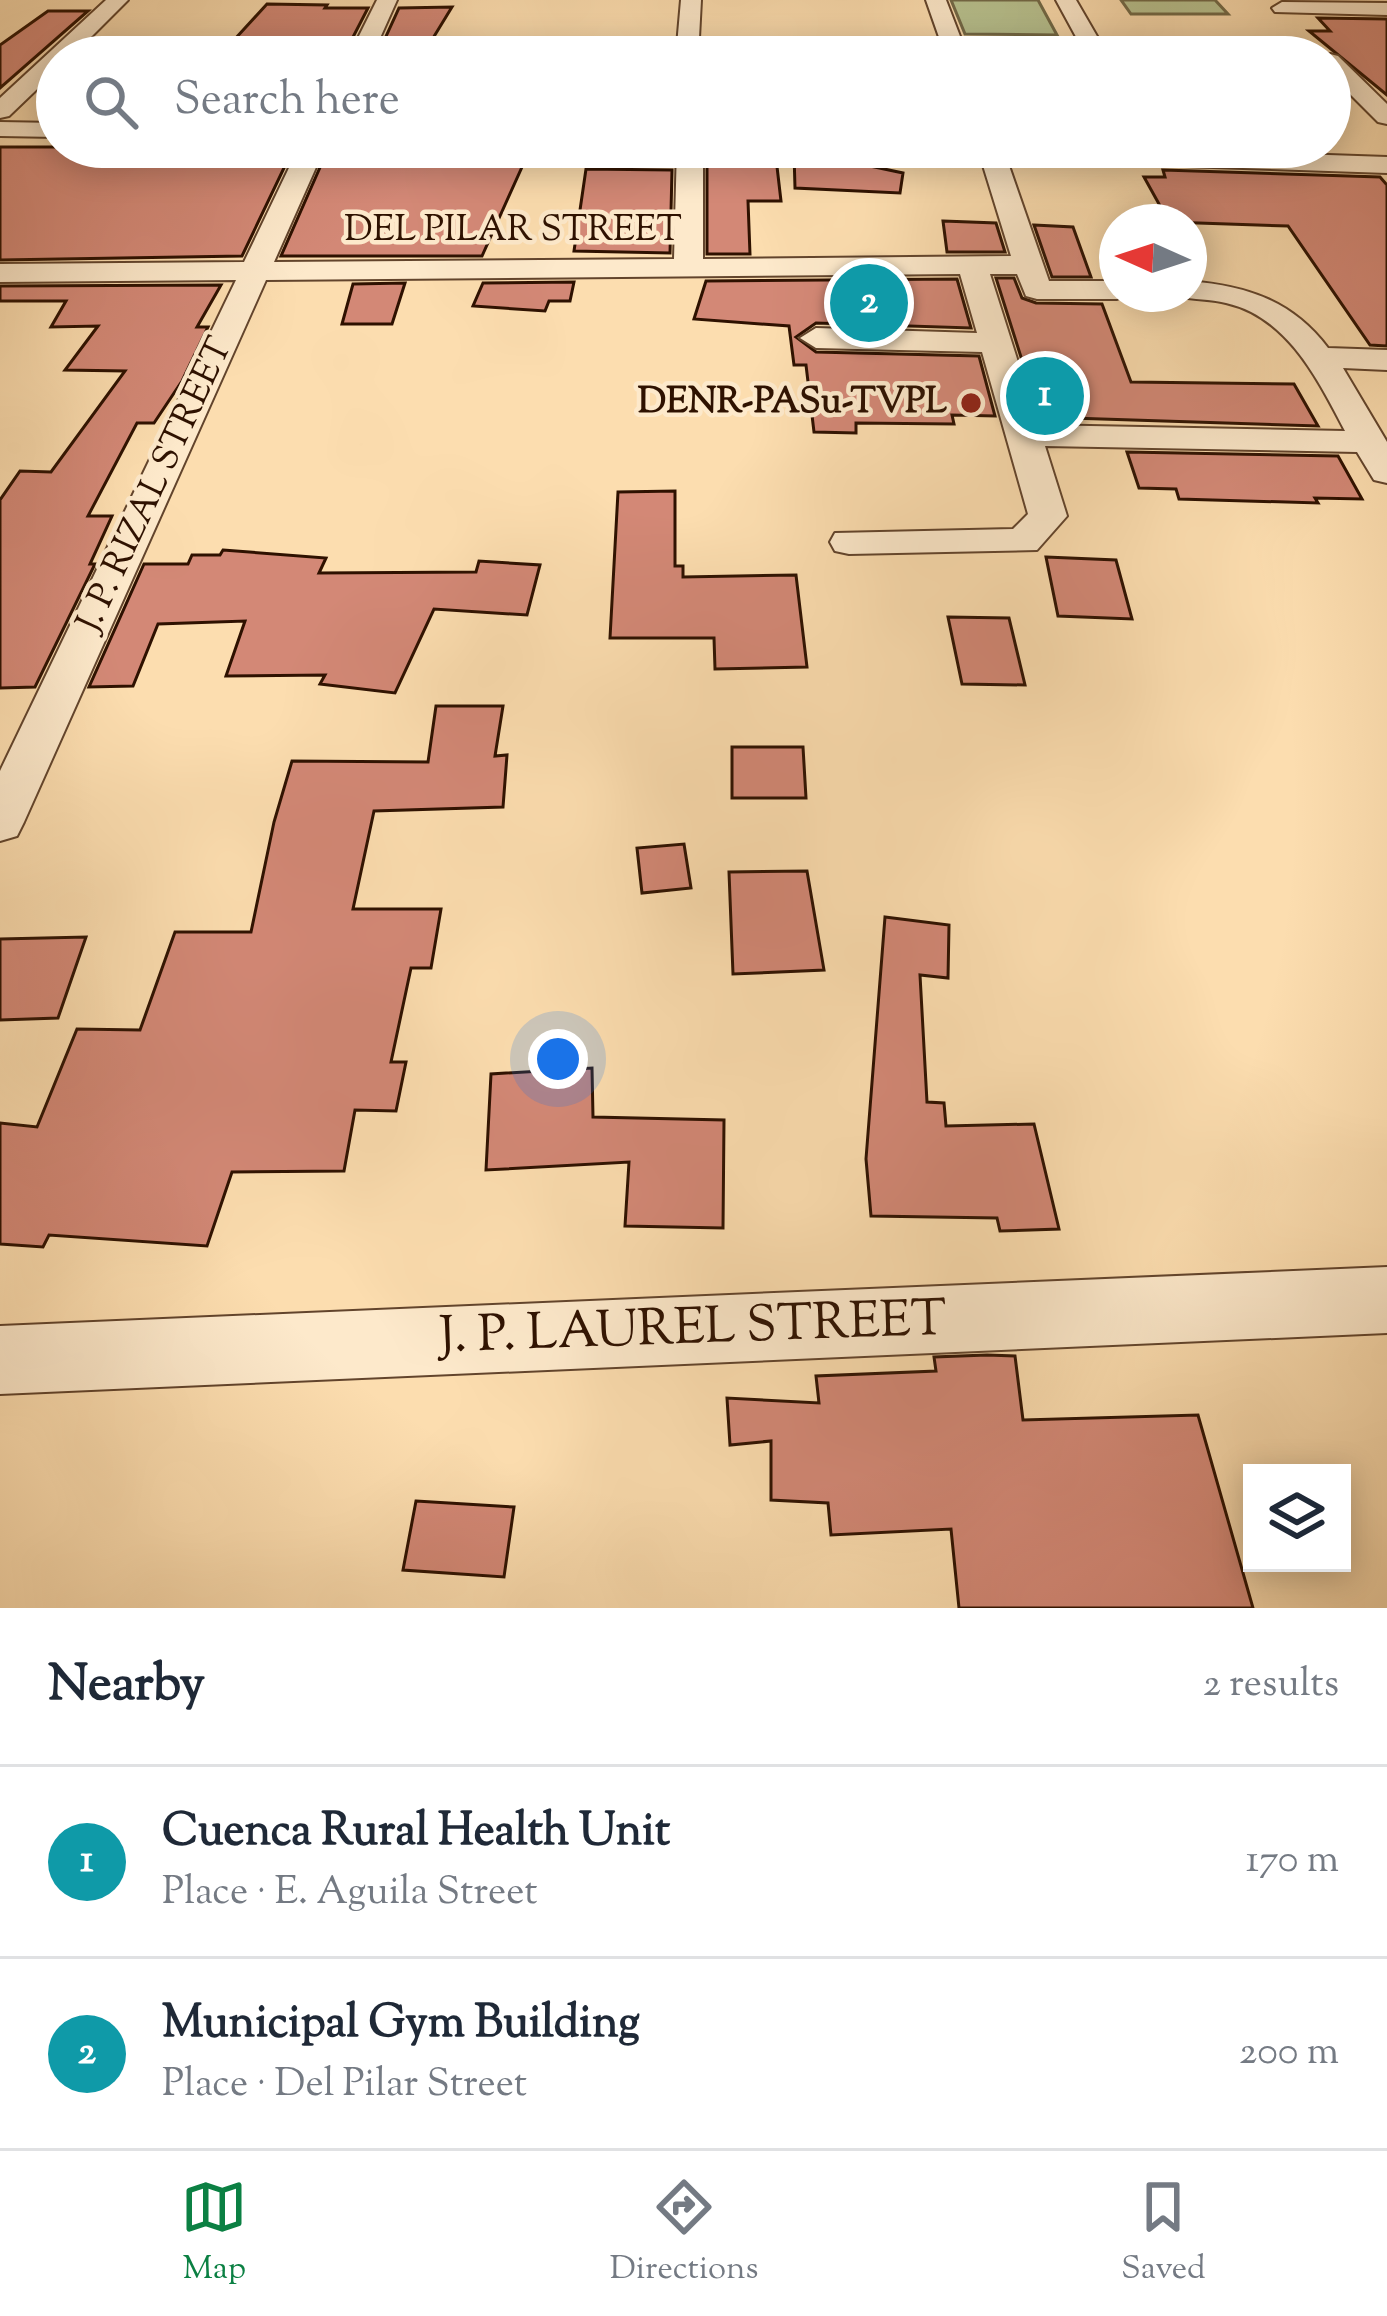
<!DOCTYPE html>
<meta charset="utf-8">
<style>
body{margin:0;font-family:"Sorts Mill Goudy",serif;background:#f6f6f7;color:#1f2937}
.controls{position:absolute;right:36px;bottom:36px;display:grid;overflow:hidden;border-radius:0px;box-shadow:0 6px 30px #0003}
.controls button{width:108px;height:108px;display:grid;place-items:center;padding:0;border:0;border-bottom:3px solid #e0e1e3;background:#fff;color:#1f2937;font:60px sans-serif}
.compass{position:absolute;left:1099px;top:204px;width:108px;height:108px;border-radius:50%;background:#fff;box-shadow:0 6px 30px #0003;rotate:273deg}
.you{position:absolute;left:558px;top:1059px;width:42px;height:42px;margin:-30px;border:9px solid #fff;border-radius:50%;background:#1a73e8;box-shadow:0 0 0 18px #1a73e833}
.badge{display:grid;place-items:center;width:78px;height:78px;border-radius:50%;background:#0b8043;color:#fff;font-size:39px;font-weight:700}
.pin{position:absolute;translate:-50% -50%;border:6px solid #fff;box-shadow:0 3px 12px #0006}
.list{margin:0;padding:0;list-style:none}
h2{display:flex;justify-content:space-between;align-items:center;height:156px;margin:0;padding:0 48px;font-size:51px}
h2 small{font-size:39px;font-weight:400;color:#747a83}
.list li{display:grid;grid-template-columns:78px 1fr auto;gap:36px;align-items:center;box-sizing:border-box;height:192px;padding:0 48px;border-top:3px solid #e0e1e3}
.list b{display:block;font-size:45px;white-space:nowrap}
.list p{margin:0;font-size:39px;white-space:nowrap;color:#747a83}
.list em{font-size:39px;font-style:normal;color:#747a83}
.icon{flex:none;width:66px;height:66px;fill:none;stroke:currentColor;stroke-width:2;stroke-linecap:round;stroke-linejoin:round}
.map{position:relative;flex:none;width:1387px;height:1608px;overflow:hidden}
.search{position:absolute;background:#fff;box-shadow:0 6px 30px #0003;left:36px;right:36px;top:36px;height:132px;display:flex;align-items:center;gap:30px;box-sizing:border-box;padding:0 42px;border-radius:66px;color:#747a83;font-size:45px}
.sheet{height:540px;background:#fff}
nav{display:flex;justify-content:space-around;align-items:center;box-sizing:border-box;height:168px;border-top:3px solid #e0e1e3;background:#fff;font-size:33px;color:#747a83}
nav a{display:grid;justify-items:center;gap:6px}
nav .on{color:#0b8043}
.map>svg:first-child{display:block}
.green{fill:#b8c290;stroke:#736a48;stroke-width:3}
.building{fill:#d38876;stroke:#2e1100;stroke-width:3}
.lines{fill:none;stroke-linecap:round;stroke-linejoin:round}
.minor-casing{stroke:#62442c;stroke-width:4}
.minor{fill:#fde9cb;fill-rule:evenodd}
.poi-dot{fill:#8f2418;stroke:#fde9cb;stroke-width:4.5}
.labels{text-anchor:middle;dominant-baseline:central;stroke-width:9;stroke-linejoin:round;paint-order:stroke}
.far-street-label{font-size:36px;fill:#2e1100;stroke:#fde9cb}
.far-poi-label{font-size:36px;font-weight:bold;fill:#2e1100;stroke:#fde9cb;text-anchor:end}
.near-street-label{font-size:51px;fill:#2e1100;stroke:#fde9cb}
</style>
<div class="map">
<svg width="1387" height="1608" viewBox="0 0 1387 1608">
<rect width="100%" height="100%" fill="#fcddaf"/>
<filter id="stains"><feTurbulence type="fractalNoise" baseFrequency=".00167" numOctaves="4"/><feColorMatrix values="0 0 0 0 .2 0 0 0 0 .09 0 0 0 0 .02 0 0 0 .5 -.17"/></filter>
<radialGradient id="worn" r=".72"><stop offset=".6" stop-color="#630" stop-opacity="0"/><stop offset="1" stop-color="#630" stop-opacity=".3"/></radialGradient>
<!-- green -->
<path class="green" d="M 951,0 L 1038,0 L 1057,35 L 965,34 Z
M 1121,0 L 1215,0 L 1228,14 L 1131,14 Z"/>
<!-- building -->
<path class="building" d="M 267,4 L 327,5 L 325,8 L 368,8 L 351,41 L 234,40 Z
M 452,7 L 430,43 L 383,43 L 399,8 Z
M 48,11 L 88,11 L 0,88 L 0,45 Z
M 1318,18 L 1387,19 L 1387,95 L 1309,31 L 1330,31 Z
M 0,147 L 294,147 L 242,256 L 0,260 Z
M 329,147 L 531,147 L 482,256 L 281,256 Z
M 832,152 L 832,158 L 903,173 L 900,193 L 795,188 L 794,153 Z
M 707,156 L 776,158 L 781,201 L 748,201 L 750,254 L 707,254 Z
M 586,169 L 672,170 L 670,253 L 574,251 Z
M 1163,170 L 1380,177 L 1387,185 L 1387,346 L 1370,345 L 1288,226 L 1169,222 L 1144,177 L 1165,177 Z
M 943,221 L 996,223 L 1005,252 L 947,252 Z
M 1034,225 L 1073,227 L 1091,277 L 1052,277 Z
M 996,278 L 1014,278 L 1022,298 L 1036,303 L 1102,304 L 1131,382 L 1294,384 L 1318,426 L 1040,417 Z
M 957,279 L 971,328 L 816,323 L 796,337 L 816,352 L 979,356 L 995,416 L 952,415 L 954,424 L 856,423 L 856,433 L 814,432 L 806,365 L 794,365 L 789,326 L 694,319 L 706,281 Z
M 574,282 L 570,301 L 549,301 L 545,311 L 473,306 L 483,283 Z
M 405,283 L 392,324 L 342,324 L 353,284 Z
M 221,285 L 197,327 L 208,327 L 182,381 L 154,423 L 137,423 L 88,516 L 112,516 L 90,564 L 95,564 L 35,687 L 0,688 L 0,500 L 20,471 L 51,472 L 125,371 L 65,370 L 98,326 L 51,327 L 66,301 L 0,301 L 0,286 Z
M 1127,452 L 1338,456 L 1362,499 L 1315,498 L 1318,503 L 1179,499 L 1176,489 L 1139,488 Z
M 675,491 L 675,566 L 683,566 L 683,577 L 796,575 L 807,667 L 715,669 L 714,638 L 610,638 L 618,492 Z
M 223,550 L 326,558 L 319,573 L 476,572 L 479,561 L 540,565 L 527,615 L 434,609 L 395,693 L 320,684 L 325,675 L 226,676 L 245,621 L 158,624 L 133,686 L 89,687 L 144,564 L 188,564 L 192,555 L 220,555 Z
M 1046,557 L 1116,560 L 1132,619 L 1058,616 Z
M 948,617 L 1009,618 L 1025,685 L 962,684 Z
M 436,706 L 503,706 L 495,756 L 507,755 L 503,807 L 374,811 L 353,909 L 441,909 L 431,968 L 411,968 L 391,1062 L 406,1062 L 396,1111 L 355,1110 L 344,1171 L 232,1172 L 207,1246 L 49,1235 L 43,1247 L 0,1244 L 0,1123 L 37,1127 L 77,1029 L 140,1030 L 175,932 L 251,932 L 274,822 L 292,761 L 428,762 Z
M 732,747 L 803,747 L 806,798 L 732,798 Z
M 684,844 L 691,888 L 642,893 L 637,848 Z
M 807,871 L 824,970 L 733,974 L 729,872 Z
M 885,917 L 949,925 L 948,978 L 920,975 L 927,1102 L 944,1103 L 946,1126 L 1034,1124 L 1059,1229 L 1000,1231 L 997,1218 L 871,1216 L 866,1159 Z
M 86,937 L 58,1018 L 0,1020 L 0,939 Z
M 592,1068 L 593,1117 L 724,1120 L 723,1228 L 625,1226 L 629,1162 L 486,1170 L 491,1074 Z
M 987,1355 L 1015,1356 L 1023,1420 L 1198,1415 L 1253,1608 L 959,1608 L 951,1529 L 831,1535 L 828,1503 L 771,1500 L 771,1441 L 730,1445 L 727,1398 L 819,1403 L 816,1376 L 936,1371 L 934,1357 Z
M 416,1501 L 514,1507 L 504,1577 L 403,1570 Z"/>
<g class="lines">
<!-- minor casing -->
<g class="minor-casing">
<path id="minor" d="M 106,0 L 128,0 L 86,42 L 354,46 L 377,0 L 397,0 L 376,47 L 609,50 L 620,57 L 73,55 L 57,57 L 57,70 L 9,116 L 0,118 L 0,98 Z
M 681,0 L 701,0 L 698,57 L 676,57 Z
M 926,0 L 946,0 L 968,57 L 946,57 Z
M 1056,0 L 1076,0 L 1109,57 L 1087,57 Z
M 1282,2 L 1387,3 L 1387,15 L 1275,12 L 1272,8 Z
M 1330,54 L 1338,56 L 1387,104 L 1387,124 L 1378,122 L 1330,74 L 1330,57 L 1322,57 Z
M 0,122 L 57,123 L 57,137 L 0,136 Z
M 299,147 L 325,147 L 274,262 L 674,259 L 677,147 L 703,147 L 703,259 L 1011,256 L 981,159 L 862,155 L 849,147 L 1086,147 L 1387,157 L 1387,173 L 1007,160 L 1049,281 L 1117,281 L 1117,294 L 1129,294 L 1117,299 L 1037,299 L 1026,296 L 1017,274 L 990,274 L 1038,425 L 1345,431 C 1318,380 1288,317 1226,303 C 1210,299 1194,300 1178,296 L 1189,294 L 1189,281 C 1246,286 1292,300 1328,348 L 1387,350 L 1387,370 L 1343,368 L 1387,442 L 1387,483 L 1374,480 L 1357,452 L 1045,446 L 1067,516 L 1037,550 L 849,554 L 835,551 L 830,542 L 835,533 L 1013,529 L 1028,514 L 982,352 L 816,348 L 800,338 L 816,328 L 977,333 L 960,274 L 266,280 L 24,822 L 17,836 L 0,841 L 0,771 L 236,280 L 0,282 L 0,264 L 244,262 Z
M 1387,1267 L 1387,1333 L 0,1394 L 0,1326 Z"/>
</g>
<!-- minor -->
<use href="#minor" class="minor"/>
</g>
<!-- markers -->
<circle class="poi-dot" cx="971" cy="403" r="12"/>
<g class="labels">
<!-- far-street labels -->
<g class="far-street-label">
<text x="513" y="231">DEL PILAR STREET</text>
<text transform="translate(156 485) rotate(-65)">J. P. RIZAL STREET</text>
</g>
<!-- far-poi labels -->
<g class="far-poi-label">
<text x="947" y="403">DENR-PASu-TVPL</text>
</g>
<!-- near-street labels -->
<g class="near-street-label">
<text transform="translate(693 1330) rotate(-2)">J. P. LAUREL STREET</text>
</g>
</g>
<rect width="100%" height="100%" filter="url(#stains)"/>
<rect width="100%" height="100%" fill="url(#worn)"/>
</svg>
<div class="controls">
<button><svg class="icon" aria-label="layers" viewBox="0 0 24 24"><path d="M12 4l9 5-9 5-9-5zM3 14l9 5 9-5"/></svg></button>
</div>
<svg class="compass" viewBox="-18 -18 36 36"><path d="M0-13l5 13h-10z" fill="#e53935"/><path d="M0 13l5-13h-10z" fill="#747a83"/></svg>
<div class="you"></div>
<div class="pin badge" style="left:1045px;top:396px;background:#0f9aa8">1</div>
<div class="pin badge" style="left:869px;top:303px;background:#0f9aa8">2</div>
<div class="search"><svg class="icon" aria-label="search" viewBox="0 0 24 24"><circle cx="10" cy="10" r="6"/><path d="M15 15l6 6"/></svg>Search here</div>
</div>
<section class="sheet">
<h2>Nearby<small>2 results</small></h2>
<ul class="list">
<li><span class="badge" style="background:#0f9aa8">1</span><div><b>Cuenca Rural Health Unit</b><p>Place · E. Aguila Street</p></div><em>170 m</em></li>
<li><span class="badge" style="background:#0f9aa8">2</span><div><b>Municipal Gym Building</b><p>Place · Del Pilar Street</p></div><em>200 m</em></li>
</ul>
</section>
<nav>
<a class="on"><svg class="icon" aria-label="map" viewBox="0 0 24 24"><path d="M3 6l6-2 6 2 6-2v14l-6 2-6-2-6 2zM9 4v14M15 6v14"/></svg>Map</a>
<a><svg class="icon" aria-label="directions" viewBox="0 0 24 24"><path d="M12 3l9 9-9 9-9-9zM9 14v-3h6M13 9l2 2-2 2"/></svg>Directions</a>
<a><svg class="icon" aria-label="saved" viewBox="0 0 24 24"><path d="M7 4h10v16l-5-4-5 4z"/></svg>Saved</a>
</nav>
